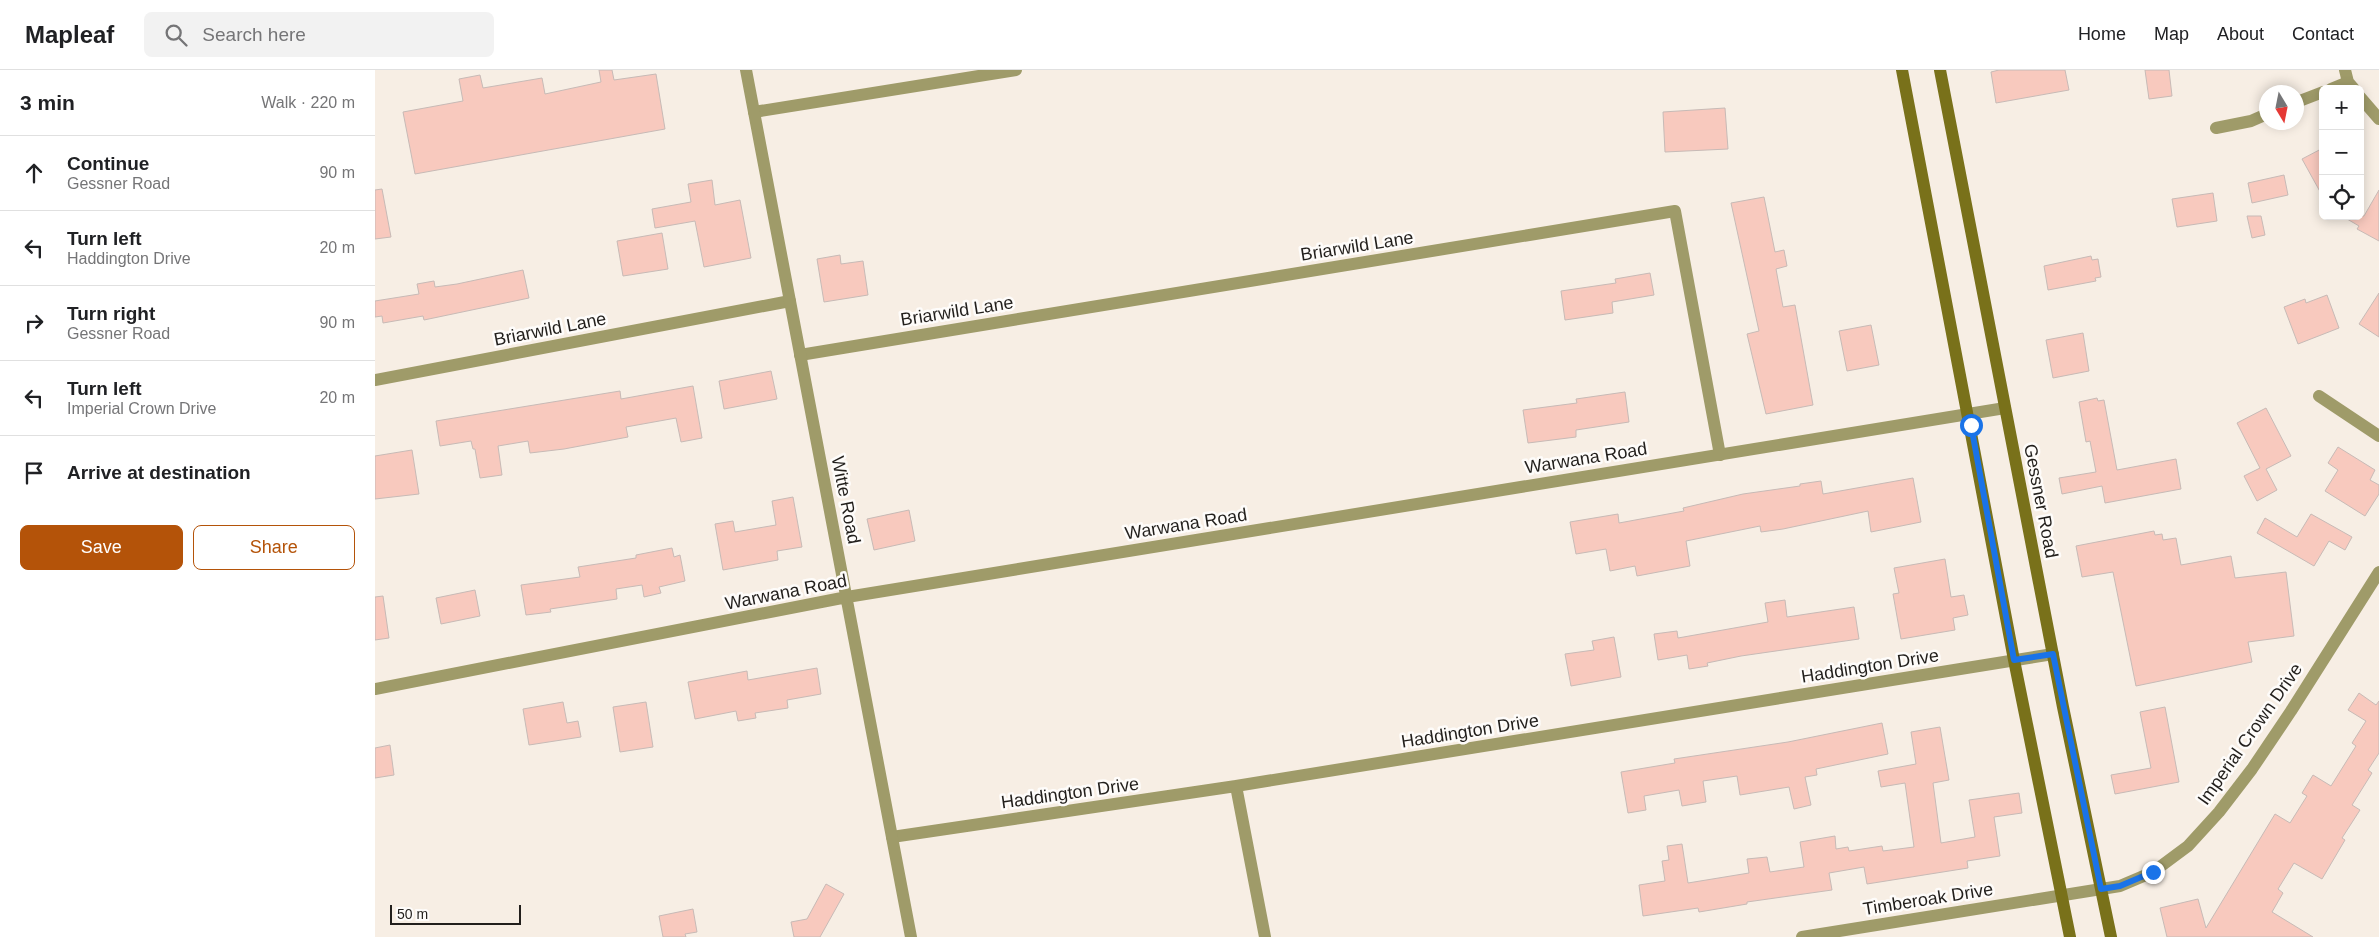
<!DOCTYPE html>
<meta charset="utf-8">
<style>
body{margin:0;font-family:Helvetica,sans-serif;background:#f2f2f2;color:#202124}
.controls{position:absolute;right:15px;top:15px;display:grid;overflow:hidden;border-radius:8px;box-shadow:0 2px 12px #0003}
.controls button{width:45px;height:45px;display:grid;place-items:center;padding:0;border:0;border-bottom:1px solid #e0e0e0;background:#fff;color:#202124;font:25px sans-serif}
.compass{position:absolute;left:1884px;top:15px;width:45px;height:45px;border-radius:50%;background:#fff;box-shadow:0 2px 12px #0003;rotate:170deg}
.scale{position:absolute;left:15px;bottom:12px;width:131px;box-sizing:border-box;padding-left:5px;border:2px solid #221f1c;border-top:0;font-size:14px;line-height:18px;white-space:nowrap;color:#221f1c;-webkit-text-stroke:4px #fefcfa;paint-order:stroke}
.stop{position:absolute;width:15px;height:15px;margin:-11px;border:4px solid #1a73e8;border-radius:50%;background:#fff}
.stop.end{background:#1a73e8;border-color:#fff;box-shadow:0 1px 5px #0008}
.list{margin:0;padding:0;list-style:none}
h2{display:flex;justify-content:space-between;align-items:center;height:65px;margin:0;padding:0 20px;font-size:21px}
h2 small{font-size:16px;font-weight:400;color:#757577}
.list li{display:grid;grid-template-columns:32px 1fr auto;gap:15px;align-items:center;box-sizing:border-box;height:75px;padding:0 20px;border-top:1px solid #e0e0e0}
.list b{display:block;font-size:19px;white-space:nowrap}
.list p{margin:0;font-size:16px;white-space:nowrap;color:#757577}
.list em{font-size:16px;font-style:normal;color:#757577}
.actions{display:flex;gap:10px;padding:15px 20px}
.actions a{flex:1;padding:11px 0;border:1px solid #b45309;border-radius:8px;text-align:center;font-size:18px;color:#b45309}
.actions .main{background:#b45309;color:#fff}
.icon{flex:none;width:28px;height:28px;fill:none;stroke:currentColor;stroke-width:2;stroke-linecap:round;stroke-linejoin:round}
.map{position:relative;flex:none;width:2004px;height:867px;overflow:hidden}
header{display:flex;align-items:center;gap:30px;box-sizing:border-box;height:70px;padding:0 25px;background:#fff;border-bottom:1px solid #e0e0e0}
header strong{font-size:24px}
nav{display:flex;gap:28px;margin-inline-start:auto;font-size:18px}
.search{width:350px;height:45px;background:#f2f2f2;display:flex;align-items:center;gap:12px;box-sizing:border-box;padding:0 18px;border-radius:8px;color:#757577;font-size:19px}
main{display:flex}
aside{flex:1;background:#fff}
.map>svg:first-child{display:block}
.building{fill:#f8c9be;stroke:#c7bab6}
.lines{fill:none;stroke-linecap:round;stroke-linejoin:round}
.minor{stroke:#9f9b69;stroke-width:12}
.tertiary{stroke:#9f9b69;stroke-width:12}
.secondary{stroke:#79711a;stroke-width:12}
.route{stroke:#1a73e8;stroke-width:6}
.labels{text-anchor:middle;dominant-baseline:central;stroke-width:5;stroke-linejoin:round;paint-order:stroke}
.street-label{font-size:18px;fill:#221f1c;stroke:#fefcfa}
</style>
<header>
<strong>Mapleaf</strong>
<div class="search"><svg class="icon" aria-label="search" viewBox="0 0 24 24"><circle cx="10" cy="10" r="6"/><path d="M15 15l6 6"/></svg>Search here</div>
<nav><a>Home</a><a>Map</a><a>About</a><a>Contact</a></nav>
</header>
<main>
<aside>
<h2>3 min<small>Walk · 220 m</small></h2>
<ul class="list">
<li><svg class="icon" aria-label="ahead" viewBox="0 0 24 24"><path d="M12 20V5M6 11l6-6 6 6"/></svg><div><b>Continue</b><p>Gessner Road</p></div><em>90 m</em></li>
<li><svg class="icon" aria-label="left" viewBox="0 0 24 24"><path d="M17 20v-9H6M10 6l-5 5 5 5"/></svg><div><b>Turn left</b><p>Haddington Drive</p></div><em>20 m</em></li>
<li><svg class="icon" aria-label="right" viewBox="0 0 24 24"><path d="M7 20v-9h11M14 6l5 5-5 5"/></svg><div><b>Turn right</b><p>Gessner Road</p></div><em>90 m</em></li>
<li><svg class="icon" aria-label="left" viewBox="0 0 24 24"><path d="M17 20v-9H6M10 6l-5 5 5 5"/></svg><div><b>Turn left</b><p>Imperial Crown Drive</p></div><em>20 m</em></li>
<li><svg class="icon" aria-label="arrive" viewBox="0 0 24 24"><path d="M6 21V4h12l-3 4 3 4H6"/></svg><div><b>Arrive at destination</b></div></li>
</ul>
<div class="actions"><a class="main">Save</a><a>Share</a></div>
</aside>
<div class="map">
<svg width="2004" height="867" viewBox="0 0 2004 867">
<rect width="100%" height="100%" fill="#f7eee4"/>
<!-- building -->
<path class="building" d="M 224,0 L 237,0 L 239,10 L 281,4 L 290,59 L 40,104 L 28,42 L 88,31 L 84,9 L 105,5 L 108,18 L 167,8 L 170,24 L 226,12 Z
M 1624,0 L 1690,0 L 1694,20 L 1621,33 L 1616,2 Z
M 1770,0 L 1794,0 L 1797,26 L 1774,29 Z
M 1350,38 L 1353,79 L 1290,82 L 1288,42 Z
M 1948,78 L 1948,127 L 1927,89 Z
M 1909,105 L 1913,125 L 1877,133 L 1873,113 Z
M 337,110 L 340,135 L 365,130 L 376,188 L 329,197 L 320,151 L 280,158 L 277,139 L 316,132 L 313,114 Z
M 7,119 L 16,167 L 0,169 L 0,120 Z
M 2004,120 L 2004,171 L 1982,159 L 1984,156 L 1967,146 L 1989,146 Z
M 1838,123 L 1842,151 L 1802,157 L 1797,129 Z
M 1389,127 L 1400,182 L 1409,180 L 1412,196 L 1401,199 L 1408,237 L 1420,235 L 1438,335 L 1391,344 L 1372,264 L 1384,261 L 1356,133 Z
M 1872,146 L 1886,146 L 1890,165 L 1877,168 Z
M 287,163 L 293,199 L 248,206 L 242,171 Z
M 465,185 L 466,194 L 488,191 L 493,225 L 449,232 L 442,189 Z
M 1716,186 L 1717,190 L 1723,189 L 1726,207 L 1720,208 L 1721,211 L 1673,220 L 1669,196 Z
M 148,200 L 154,228 L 49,250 L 48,246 L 8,253 L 7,246 L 0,247 L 0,231 L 44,224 L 42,214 L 59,211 L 60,217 L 82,214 Z
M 1275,203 L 1279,225 L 1237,232 L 1238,243 L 1190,250 L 1186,221 L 1241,213 L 1240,209 Z
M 2004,223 L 2004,267 L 1984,254 Z
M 1952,225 L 1964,258 L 1923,274 L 1909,237 L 1930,229 L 1931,233 Z
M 1496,255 L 1504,295 L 1472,301 L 1464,261 Z
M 1708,263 L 1714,301 L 1678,308 L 1671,270 Z
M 396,301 L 402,329 L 349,339 L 344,311 Z
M 318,316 L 327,368 L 306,372 L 301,348 L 251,357 L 253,367 L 189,379 L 155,383 L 153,371 L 123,376 L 127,405 L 105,408 L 100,379 L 98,379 L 96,371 L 65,376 L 61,351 L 245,321 L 246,329 Z
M 1250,322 L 1254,352 L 1201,360 L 1201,367 L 1153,373 L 1148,340 L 1202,333 L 1201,329 Z
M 1722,328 L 1723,331 L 1729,330 L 1742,400 L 1801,389 L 1806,419 L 1730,433 L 1727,416 L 1687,424 L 1684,408 L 1721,402 L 1715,371 L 1711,372 L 1704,332 Z
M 1891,338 L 1916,386 L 1891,399 L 1902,420 L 1882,431 L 1869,406 L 1885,398 L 1862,353 Z
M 1963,377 L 2000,400 L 1995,410 L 2004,415 L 2004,424 L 1990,446 L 1950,421 L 1963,400 L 1953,393 Z
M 37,380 L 44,424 L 0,429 L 0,386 Z
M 1538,408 L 1546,452 L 1496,462 L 1493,441 L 1408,459 L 1386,462 L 1385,456 L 1311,471 L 1315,496 L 1262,506 L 1260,496 L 1235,501 L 1231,479 L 1201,484 L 1195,452 L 1243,444 L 1244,453 L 1309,441 L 1308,438 L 1368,424 L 1425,416 L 1425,414 L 1446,411 L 1448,424 Z
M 418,427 L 427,477 L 402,481 L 403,490 L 348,500 L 340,454 L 358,451 L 360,462 L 401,455 L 397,431 Z
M 534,440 L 540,471 L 499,480 L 492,449 Z
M 1936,444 L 1977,467 L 1970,480 L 1954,471 L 1939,496 L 1882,463 L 1890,448 L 1922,467 Z
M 1779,461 L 1780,465 L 1787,464 L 1788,470 L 1801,468 L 1806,495 L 1856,486 L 1860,508 L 1911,502 L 1919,566 L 1873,572 L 1877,592 L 1761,616 L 1738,502 L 1707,507 L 1701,476 Z
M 297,478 L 299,487 L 305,485 L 310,511 L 284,517 L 286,523 L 269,527 L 267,515 L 241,519 L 242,529 L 175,539 L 176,542 L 151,545 L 146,515 L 205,507 L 203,497 L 261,488 L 261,485 Z
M 1570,489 L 1576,527 L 1589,525 L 1593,545 L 1578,548 L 1580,560 L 1526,569 L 1518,524 L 1524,523 L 1519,498 Z
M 100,520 L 105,546 L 66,554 L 61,528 Z
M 8,526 L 14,568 L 0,570 L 0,527 Z
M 1410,530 L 1412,547 L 1479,537 L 1484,569 L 1366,586 L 1332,593 L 1333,596 L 1314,599 L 1312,585 L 1283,590 L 1279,564 L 1302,561 L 1303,568 L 1393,552 L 1390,533 Z
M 1239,567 L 1246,607 L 1196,616 L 1190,584 L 1219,580 L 1217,571 Z
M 442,598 L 446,624 L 412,630 L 413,638 L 380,643 L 381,648 L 363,651 L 361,641 L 320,649 L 313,612 L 372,601 L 373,610 Z
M 1984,623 L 2001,635 L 2004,631 L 2004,683 L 1993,700 L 1997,703 L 1977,735 L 1985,740 L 1967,768 L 1970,770 L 1947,809 L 1919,793 L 1903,819 L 1908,823 L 1897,842 L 1938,867 L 1792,867 L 1785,838 L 1823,829 L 1831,858 L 1900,744 L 1915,753 L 1932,726 L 1927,723 L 1938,705 L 1956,716 L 1981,676 L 1977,673 L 1991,651 L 1973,640 Z
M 188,632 L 192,653 L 203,651 L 206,667 L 154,675 L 148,639 Z
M 271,632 L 278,677 L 245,682 L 238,637 Z
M 1790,637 L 1804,712 L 1740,724 L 1736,705 L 1776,698 L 1765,642 Z
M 1507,653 L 1513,684 L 1441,699 L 1442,705 L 1430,707 L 1436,735 L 1419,739 L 1414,717 L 1365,725 L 1362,706 L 1328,711 L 1331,732 L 1307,736 L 1304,720 L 1269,726 L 1271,740 L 1253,743 L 1246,702 L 1300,693 L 1299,689 L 1413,672 Z
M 1565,657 L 1574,710 L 1558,713 L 1566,773 L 1600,767 L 1594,730 L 1644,723 L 1647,743 L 1619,747 L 1625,786 L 1592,791 L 1593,798 L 1492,814 L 1489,797 L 1454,803 L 1457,820 L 1372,832 L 1372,834 L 1324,842 L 1323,838 L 1268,846 L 1264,815 L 1290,811 L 1287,791 L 1294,790 L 1292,776 L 1307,774 L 1313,813 L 1374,803 L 1372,789 L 1392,787 L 1395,802 L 1429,797 L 1425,772 L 1460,766 L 1461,779 L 1473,777 L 1474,781 L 1507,776 L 1508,781 L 1539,777 L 1530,713 L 1506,717 L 1503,701 L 1541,694 L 1536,662 Z
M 15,675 L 19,705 L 0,708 L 0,678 Z
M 451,814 L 469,824 L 445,867 L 419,867 L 416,852 L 432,849 Z
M 318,839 L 322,862 L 310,864 L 311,867 L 288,867 L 284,846 Z"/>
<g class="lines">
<!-- minor -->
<path class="minor" d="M 1970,0 L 1973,12 L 1979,19
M 1956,19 L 1973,12
M 1985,27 L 2004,49
M 1922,32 L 1948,22
M 379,42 L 641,0
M 1841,58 L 1876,51 L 1892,44
M 425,285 L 1300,141 L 1345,385
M 0,310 L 415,231
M 1944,326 L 2004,366
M 861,716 L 890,867
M 517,767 L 861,716 L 1678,584
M 1427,867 L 1745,816 L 1778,802 L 1813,776 L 1844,742 L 1877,699 L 1916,641 L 2004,502"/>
<!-- tertiary -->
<path class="tertiary" d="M 371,0 L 536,867
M 0,619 L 472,527 L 1630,338"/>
<!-- secondary -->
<path class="secondary" d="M 1527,0 L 1639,590 L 1695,867
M 1565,0 L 1688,637 L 1736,867"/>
</g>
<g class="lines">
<!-- route -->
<path class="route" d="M 1596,355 L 1639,590 L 1678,584 L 1726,819 L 1745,816 L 1778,802"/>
</g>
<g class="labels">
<!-- street labels -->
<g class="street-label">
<text transform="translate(982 176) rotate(-9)">Briarwild Lane</text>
<text transform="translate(582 241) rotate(-9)">Briarwild Lane</text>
<text transform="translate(175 259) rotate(-11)">Briarwild Lane</text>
<text transform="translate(1211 388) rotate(-9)">Warwana Road</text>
<text transform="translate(471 430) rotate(79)">Witte Road</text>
<text transform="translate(1666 431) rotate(79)">Gessner Road</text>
<text transform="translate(811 454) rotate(-9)">Warwana Road</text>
<text transform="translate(411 522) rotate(-11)">Warwana Road</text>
<text transform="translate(1495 596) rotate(-9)">Haddington Drive</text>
<text transform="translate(1095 661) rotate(-9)">Haddington Drive</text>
<text transform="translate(1875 664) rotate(-55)">Imperial Crown Drive</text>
<text transform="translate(695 723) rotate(-8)">Haddington Drive</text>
<text transform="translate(1553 829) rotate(-9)">Timberoak Drive</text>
</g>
</g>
</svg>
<div class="controls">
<button>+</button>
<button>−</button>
<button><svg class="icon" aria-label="locate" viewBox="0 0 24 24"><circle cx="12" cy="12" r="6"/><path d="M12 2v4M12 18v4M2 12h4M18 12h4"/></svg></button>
</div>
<svg class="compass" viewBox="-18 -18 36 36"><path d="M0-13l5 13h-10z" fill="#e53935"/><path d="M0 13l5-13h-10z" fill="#757577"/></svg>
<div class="scale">50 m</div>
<div class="stop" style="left:1596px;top:355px"></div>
<div class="stop end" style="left:1778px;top:802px"></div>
</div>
</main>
